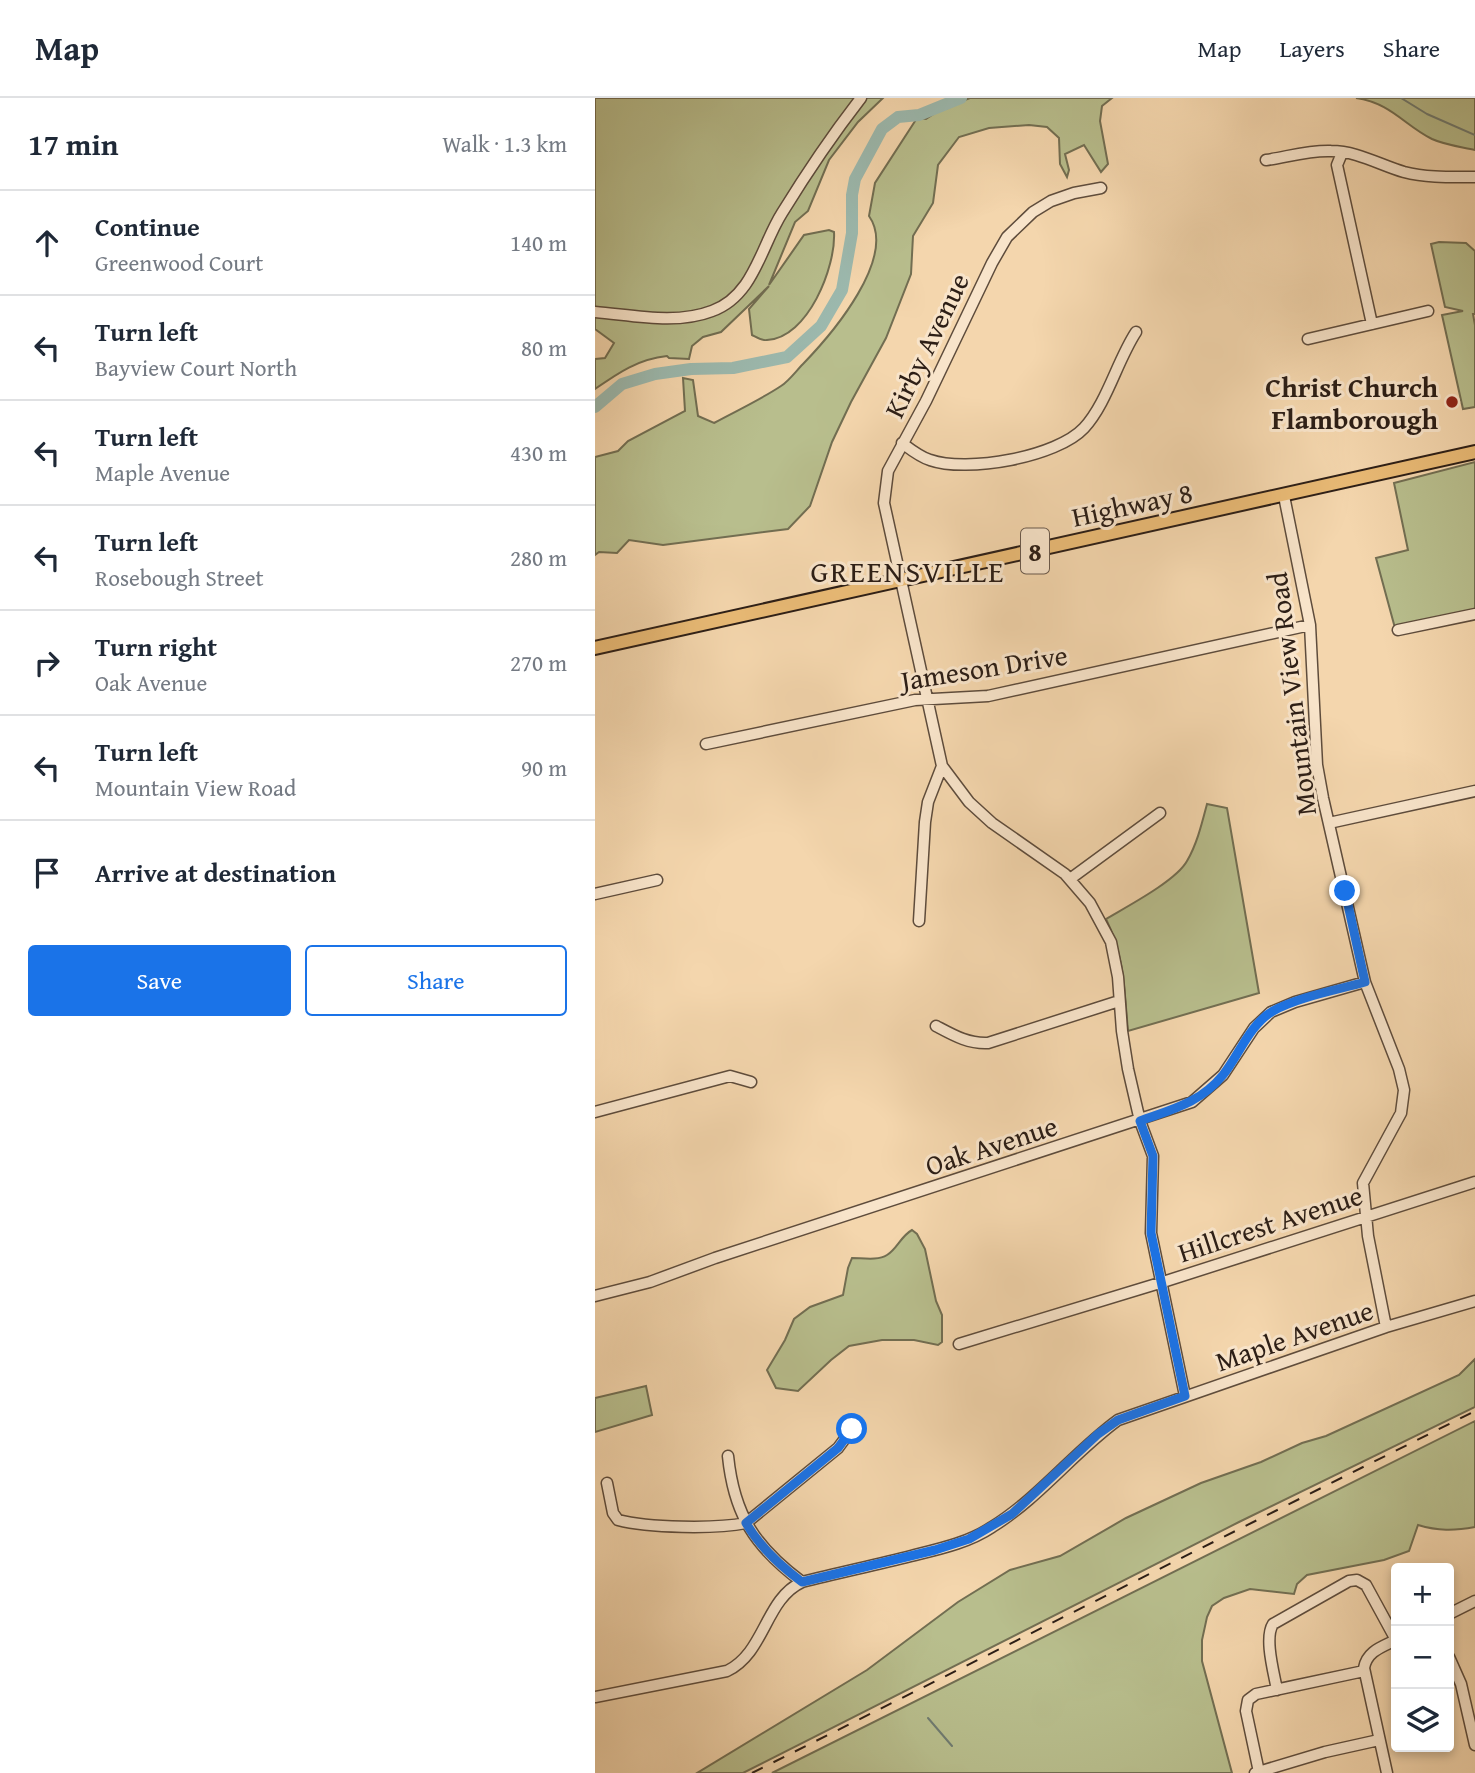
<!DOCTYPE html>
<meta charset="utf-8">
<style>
body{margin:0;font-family:"Gentium Book Plus",serif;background:#f2f2f3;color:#1f2937}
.controls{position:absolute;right:21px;bottom:21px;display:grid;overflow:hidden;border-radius:7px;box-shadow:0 4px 10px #0003}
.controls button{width:63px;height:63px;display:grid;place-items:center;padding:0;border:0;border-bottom:2px solid #e0e1e3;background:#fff;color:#1f2937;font:35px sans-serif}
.stop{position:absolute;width:21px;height:21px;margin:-16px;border:5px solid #1a73e8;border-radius:50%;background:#fff}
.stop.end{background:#1a73e8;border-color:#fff;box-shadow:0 2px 7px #0008}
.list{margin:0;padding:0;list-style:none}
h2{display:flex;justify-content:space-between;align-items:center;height:91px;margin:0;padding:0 28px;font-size:30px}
h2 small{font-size:23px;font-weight:400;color:#747a83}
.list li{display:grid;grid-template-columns:46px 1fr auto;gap:21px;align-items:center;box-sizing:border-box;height:105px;padding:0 28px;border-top:2px solid #e0e1e3}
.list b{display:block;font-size:26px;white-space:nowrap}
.list p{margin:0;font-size:23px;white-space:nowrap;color:#747a83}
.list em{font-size:23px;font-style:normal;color:#747a83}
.actions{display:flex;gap:14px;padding:21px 28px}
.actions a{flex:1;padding:16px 0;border:2px solid #1a73e8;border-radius:7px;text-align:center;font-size:24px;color:#1a73e8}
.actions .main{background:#1a73e8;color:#fff}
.icon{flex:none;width:38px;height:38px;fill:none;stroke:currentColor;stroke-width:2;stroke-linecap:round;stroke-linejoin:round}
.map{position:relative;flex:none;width:880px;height:1675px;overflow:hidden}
header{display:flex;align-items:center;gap:42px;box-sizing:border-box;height:98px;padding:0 35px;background:#fff;border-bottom:2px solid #e0e1e3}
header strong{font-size:33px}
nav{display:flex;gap:38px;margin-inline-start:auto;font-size:24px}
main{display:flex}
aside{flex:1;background:#fff}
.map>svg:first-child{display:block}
.green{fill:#b8be8d;stroke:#726e52;stroke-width:2}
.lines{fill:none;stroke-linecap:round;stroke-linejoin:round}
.stream{stroke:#6f7b71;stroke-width:2}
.river{stroke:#9cb9ae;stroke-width:12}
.minor-casing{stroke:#5e4c3c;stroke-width:13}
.major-casing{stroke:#2c1e16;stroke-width:16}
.minor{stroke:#f8e4ca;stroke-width:10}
.major{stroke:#eabb76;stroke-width:12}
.rail{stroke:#2c1e16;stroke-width:2;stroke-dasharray:12 12;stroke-linecap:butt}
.route{stroke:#1a73e8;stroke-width:9}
.poi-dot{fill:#8f2418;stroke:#f8e4ca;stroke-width:2.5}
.labels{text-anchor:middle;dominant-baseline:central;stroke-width:6;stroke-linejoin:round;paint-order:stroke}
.shield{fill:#f8e4ca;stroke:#69594c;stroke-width:2}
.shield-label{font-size:26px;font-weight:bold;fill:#2c1e16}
.street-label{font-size:28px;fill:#2c1e16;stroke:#f8e4ca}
.poi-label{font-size:28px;font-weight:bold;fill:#2c1e16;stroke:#f8e4ca;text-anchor:end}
.neighbourhood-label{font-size:30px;letter-spacing:2px;fill:#2c1e16;stroke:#f8e4ca}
</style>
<header>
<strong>Map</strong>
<nav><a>Map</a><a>Layers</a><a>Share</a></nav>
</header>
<main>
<aside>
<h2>17 min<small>Walk · 1.3 km</small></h2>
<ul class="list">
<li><svg class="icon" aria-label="ahead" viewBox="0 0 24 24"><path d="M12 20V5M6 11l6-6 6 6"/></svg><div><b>Continue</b><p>Greenwood Court</p></div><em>140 m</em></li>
<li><svg class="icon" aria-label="left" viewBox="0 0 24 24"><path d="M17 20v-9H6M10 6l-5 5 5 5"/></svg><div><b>Turn left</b><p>Bayview Court North</p></div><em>80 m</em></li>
<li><svg class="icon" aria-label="left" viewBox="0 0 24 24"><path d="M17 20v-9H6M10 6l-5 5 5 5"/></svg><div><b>Turn left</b><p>Maple Avenue</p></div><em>430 m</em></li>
<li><svg class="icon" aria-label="left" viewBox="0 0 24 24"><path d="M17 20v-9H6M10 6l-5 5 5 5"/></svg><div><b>Turn left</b><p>Rosebough Street</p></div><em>280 m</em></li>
<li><svg class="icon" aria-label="right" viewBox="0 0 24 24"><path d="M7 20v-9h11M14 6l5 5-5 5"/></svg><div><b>Turn right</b><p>Oak Avenue</p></div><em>270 m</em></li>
<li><svg class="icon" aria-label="left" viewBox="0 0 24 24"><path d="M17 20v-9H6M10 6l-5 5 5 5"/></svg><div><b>Turn left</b><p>Mountain View Road</p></div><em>90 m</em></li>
<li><svg class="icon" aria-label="arrive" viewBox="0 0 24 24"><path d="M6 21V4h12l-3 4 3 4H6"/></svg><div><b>Arrive at destination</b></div></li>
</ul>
<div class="actions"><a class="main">Save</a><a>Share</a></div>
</aside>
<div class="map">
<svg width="880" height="1675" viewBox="0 0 880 1675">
<rect width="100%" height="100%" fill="#f4d6ad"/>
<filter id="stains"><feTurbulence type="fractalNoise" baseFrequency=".00286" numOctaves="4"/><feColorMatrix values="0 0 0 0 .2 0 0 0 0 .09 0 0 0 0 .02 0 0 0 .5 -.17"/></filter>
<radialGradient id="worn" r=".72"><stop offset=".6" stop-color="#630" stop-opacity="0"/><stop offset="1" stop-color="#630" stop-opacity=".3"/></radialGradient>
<!-- green -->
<path class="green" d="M 0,0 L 288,0 L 263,24 L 234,62 L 213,113 L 200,124 L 174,187 L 209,137 L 234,132 L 239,134 C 241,169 213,240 172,242 C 167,243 161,239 157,237 L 154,211 L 174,188 L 126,234 L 108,239 L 97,248 L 94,261 L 74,260 L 72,258 C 43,261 23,275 0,291 L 0,261 L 10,260 L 19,245 L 0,231 Z
M 375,0 L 517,0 L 507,8 L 505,23 L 513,66 L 506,74 L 489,47 L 470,56 L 474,72 L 472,79 L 465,66 L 464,40 L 452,29 L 434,27 L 394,30 L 364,39 L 343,67 L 338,105 L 318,138 L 316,176 L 291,240 L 256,304 L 237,344 L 215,408 L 193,431 L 68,447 L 34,442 L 22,455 L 4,454 L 0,457 L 0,359 L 23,353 L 33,343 L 90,313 L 88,280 L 98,282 L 103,318 L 119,325 C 141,313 165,302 186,288 C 194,283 201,273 208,266 C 237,236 303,159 274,118 L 280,85 L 324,17 L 325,20 L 331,21 L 346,11 Z
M 761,0 L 880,0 L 880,52 C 867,49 850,47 837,41 C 809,27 796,5 761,0 Z
M 844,144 L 871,145 L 880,153 L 880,216 L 878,216 L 880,227 L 880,309 L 868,311 L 847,217 L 868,213 L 850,209 L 836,146 Z
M 880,364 L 880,513 L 800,530 L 781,460 L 813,452 L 799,385 Z
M 612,706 L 632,710 L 664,895 L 533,933 C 529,891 530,860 511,821 C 531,809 581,783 592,763 C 602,746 607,725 612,706 Z
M 317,1132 L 322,1136 L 330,1151 L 341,1203 L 347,1217 L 347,1244 L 343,1247 L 319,1242 L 287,1242 L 254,1248 L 236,1262 L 203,1293 L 181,1290 L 172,1272 L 190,1242 L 199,1221 L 215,1209 L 248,1197 L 253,1170 L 257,1160 C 267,1160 283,1163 292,1157 C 302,1151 306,1138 317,1132 Z
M 880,1261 L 880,1309 L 644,1424 L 148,1675 L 102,1675 L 272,1572 L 363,1504 L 415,1472 L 465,1458 L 531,1420 L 606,1385 L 666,1364 L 707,1345 L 731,1338 L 864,1277 Z
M 51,1288 L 57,1317 L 0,1334 L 0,1300 Z
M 880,1323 L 880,1429 C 859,1433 843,1433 823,1427 L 814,1453 L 789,1462 L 712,1477 L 702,1486 L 699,1496 L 655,1491 L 629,1500 L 617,1508 L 612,1519 L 607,1542 L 607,1563 L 637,1675 L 177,1675 Z"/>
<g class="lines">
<!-- stream -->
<path class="stream" d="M 806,0 L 832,16 L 880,37
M 333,1620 L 357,1648"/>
<!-- river -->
<path class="river" d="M 0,309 L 27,286 L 60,276 L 96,271 L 138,270 L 192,259 L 226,228 L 247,192 L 257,135 L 257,97 L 260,81 L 287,31 L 303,19 L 324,17 L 366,0"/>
<!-- minor casing -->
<g class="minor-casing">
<path id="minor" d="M 747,55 L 742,67 L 777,226
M 671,62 C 692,59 714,52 736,53 C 762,53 785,67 809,74 C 832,80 857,79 880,79
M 506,90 L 479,95 L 456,103 L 438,114 L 412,139 L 397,165 L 331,303 L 293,373 L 289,405 L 347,668 L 374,704 L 397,725 L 470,776 L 495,805 L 516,844 L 523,879 L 527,933 L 533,971 L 545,1023 L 558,1058 L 556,1135 L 590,1298
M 0,214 C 37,217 81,227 117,213 C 159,198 166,148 187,115 C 211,76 238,36 266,0
M 713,241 L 833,213
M 307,345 C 315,351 325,359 335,362 C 372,375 462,359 489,330 C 512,305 522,263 541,234
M 689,398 L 715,527 L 722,667 L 728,700 L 770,884 L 804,971 L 809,992 L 806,1015 L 768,1085 L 773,1138 L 791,1229
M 803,532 L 880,516
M 111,646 L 320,602 L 393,598 L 715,527
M 734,725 L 880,693
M 475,781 L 565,715
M 0,796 L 62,782
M 324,823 L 330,724 L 333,704 L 347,668
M 341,928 C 358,937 373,946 393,945 L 524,903
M 0,1014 L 135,978 L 156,984
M 0,1198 L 55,1184 L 120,1160 L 597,1004 L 628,977 L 659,930 L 676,914 L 700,904 L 770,884
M 364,1246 L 568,1184 L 880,1084
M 133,1358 C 139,1417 160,1449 207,1484
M 12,1385 L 18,1415 L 23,1422 C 53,1430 121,1431 151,1425 L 243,1350 L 257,1331
M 854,1516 L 880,1503
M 854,1559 L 866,1586 L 880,1647
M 682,1592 C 679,1575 669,1540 678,1526 L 754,1483 L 762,1482 L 771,1487 L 801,1542
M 0,1599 L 132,1573 C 170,1555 170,1501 207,1484 C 243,1475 280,1467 316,1458 C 344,1451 373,1445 397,1429 C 444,1400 479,1354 523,1322 L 791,1229 L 880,1203
M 664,1674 L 651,1613 L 653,1602 L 661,1596 L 769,1573
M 660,1675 L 730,1654 L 784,1642
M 792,1675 L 769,1570 C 772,1553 787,1549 801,1542"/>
</g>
<!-- major casing -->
<g class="major-casing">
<path id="major" d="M 0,550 L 880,354"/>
</g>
<!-- minor -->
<use href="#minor" class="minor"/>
<!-- major -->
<use href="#major" class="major"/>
<!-- rail -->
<path class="rail" d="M 157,1675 L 880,1313"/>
</g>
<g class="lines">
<!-- route -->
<path class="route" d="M 257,1331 L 243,1350 L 151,1425 C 165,1449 184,1467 207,1484 L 340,1452 L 374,1441 L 417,1416 L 503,1336 L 523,1322 L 590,1298 L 556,1135 L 558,1058 L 545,1023 C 578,1011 605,1005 628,977 C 644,957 655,926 678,913 C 703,899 742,892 770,884 L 750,793"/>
</g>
<!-- markers -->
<circle class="poi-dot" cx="857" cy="304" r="7"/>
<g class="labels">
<!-- shield labels -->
<rect class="shield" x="426" y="430.5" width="28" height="45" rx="5"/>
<g class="shield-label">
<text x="440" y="453">8</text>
</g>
<!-- street labels -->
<g class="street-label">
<text transform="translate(331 247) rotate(-64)">Kirby Avenue</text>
<text transform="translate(537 406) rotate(-12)">Highway 8</text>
<text transform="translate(389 569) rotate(-9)">Jameson Drive</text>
<text transform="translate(696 596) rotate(-97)">Mountain View Road</text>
<text transform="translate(396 1047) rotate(-18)">Oak Avenue</text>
<text transform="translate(675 1125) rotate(-18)">Hillcrest Avenue</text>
<text transform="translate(699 1237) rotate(-19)">Maple Avenue</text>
</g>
<!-- poi labels -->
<g class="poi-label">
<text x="843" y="288">Christ Church<tspan x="843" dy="32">Flamborough</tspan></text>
</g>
<!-- neighbourhood labels -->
<g class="neighbourhood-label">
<text x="313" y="473">GREENSVILLE</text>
</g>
</g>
<rect width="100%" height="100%" filter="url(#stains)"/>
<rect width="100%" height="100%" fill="url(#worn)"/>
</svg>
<div class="controls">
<button>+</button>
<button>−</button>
<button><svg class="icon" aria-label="layers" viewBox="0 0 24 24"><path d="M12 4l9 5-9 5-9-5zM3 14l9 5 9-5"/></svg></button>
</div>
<div class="stop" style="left:257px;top:1331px"></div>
<div class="stop end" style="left:750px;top:793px"></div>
</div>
</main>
